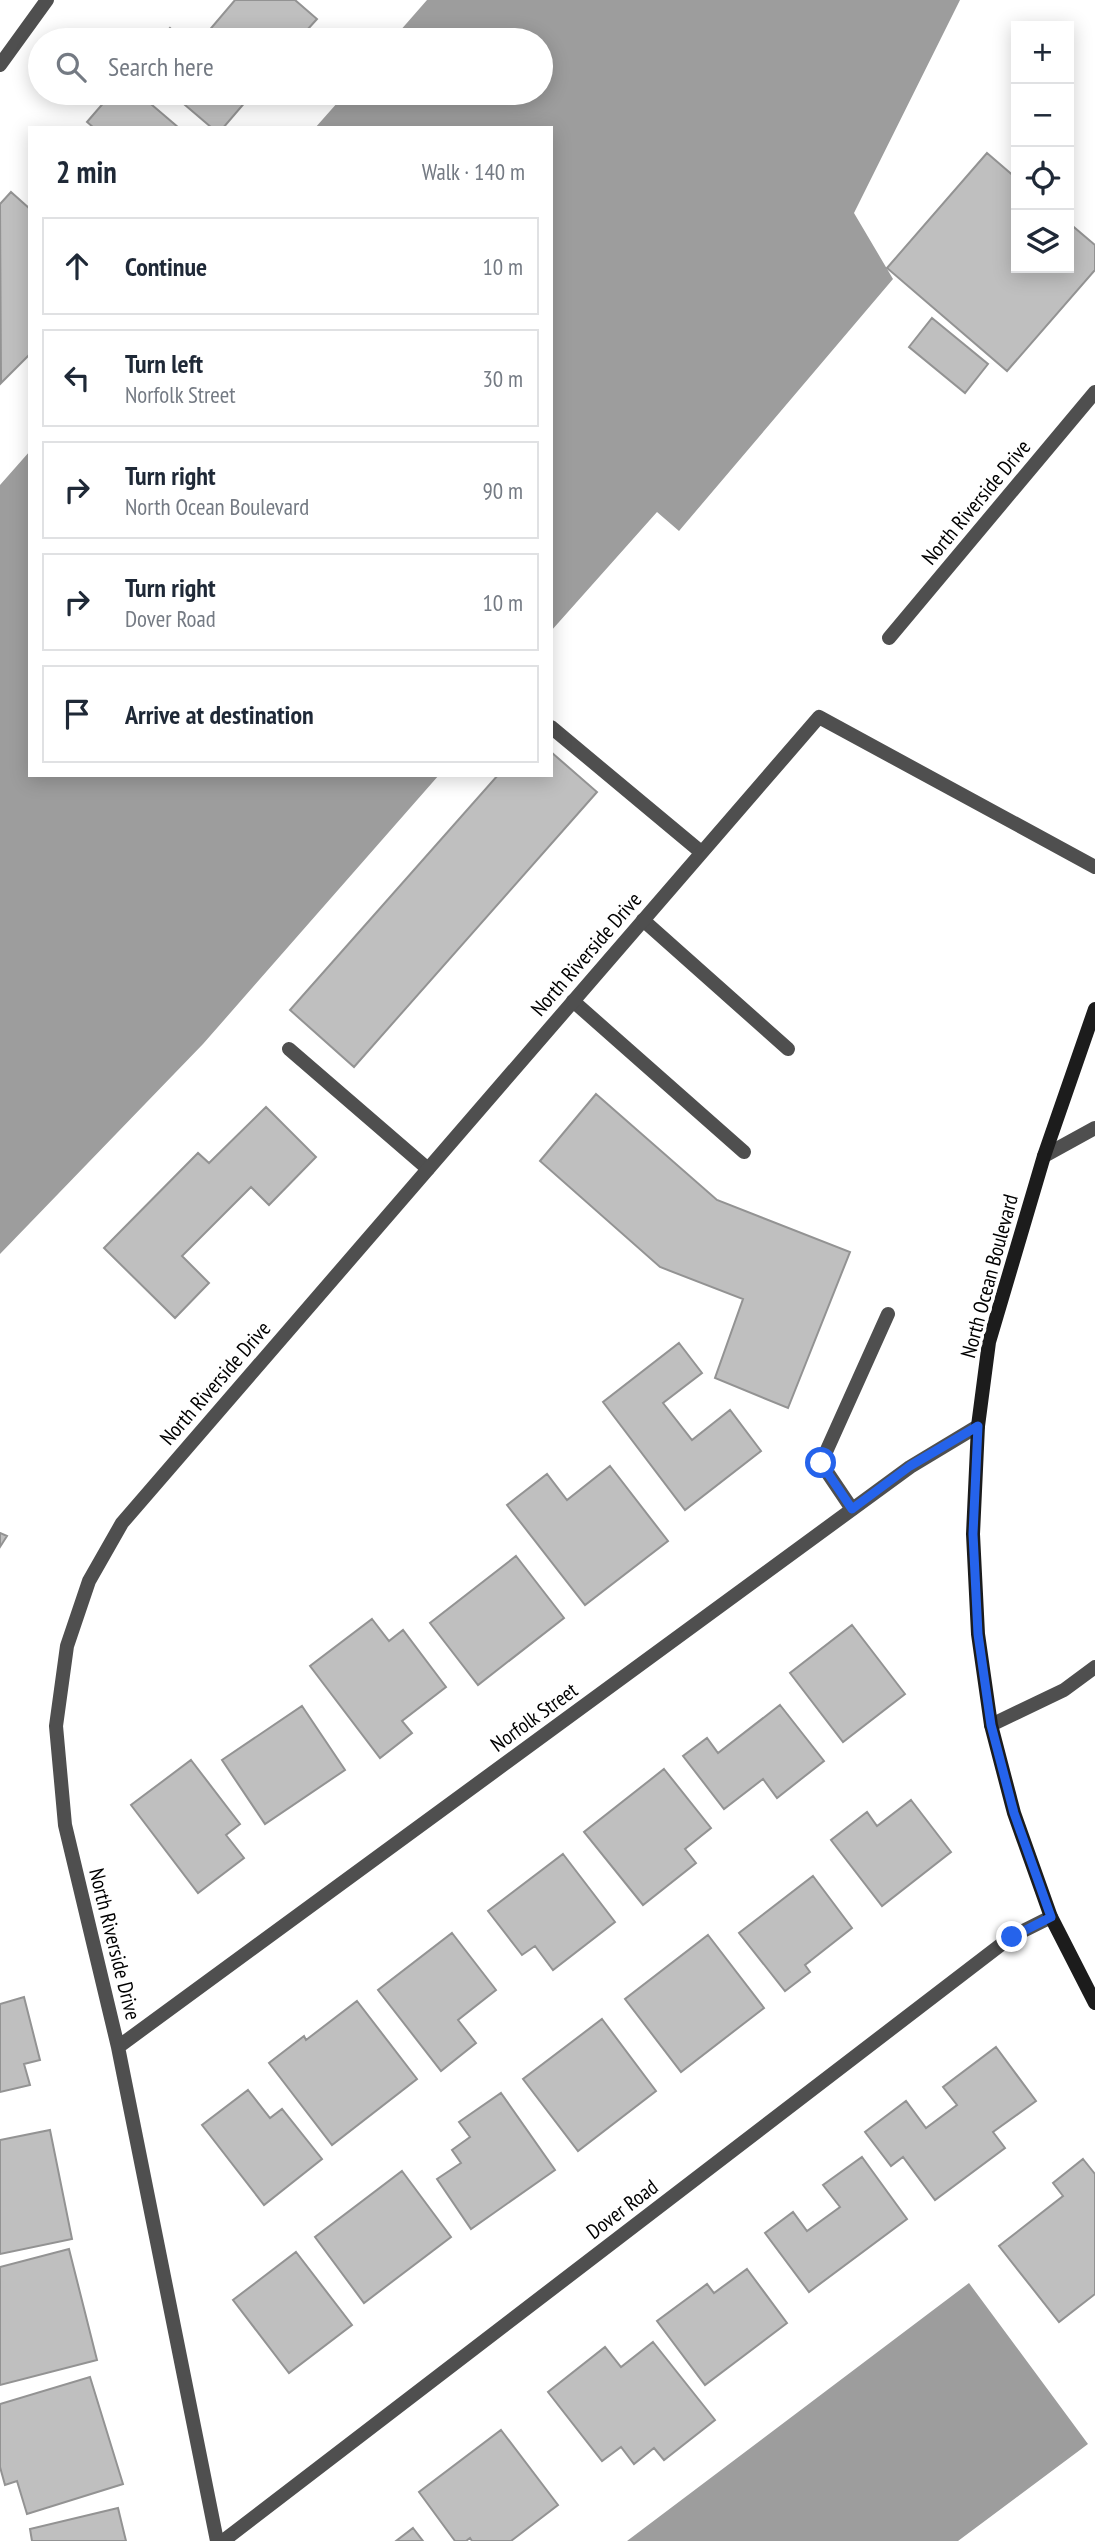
<!DOCTYPE html>
<meta charset="utf-8">
<style>
body{margin:0;font-family:"PT Sans Narrow",sans-serif;background:#f2f2f3;color:#1f2937}
.controls{position:absolute;right:21px;top:21px;display:grid;overflow:hidden;border-radius:0px;box-shadow:0 4px 18px #0003}
.controls button{width:63px;height:63px;display:grid;place-items:center;padding:0;border:0;border-bottom:2px solid #e0e1e3;background:#fff;color:#1f2937;font:35px sans-serif}
.stop{position:absolute;width:21px;height:21px;margin:-16px;border:5px solid #2563eb;border-radius:50%;background:#fff}
.stop.end{background:#2563eb;border-color:#fff;box-shadow:0 2px 7px #0008}
.list{margin:0;padding:0;list-style:none}
h2{display:flex;justify-content:space-between;align-items:center;height:91px;margin:0;padding:0 28px;font-size:30px}
h2 small{font-size:23px;font-weight:400;color:#747a83}
.list li{display:grid;grid-template-columns:46px 1fr auto;gap:21px;align-items:center;box-sizing:border-box;height:98px;margin:0 14px 14px;padding:0 14px;border:2px solid #e0e1e3;border-radius:0px}
.list b{display:block;font-size:26px;white-space:nowrap}
.list p{margin:0;font-size:23px;white-space:nowrap;color:#747a83}
.list em{font-size:23px;font-style:normal;color:#747a83}
.icon{flex:none;width:38px;height:38px;fill:none;stroke:currentColor;stroke-width:2;stroke-linecap:round;stroke-linejoin:round}
.map{position:relative;flex:none;width:1095px;height:2541px;overflow:hidden}
.search{position:absolute;background:#fff;box-shadow:0 4px 18px #0003;left:28px;top:28px;width:525px;height:77px;display:flex;align-items:center;gap:18px;box-sizing:border-box;padding:0 24px;border-radius:38px;color:#747a83;font-size:26px}
.panel{position:absolute;background:#fff;box-shadow:0 4px 18px #0003;left:28px;top:126px;width:525px;height:651px;border-radius:0px}
.map>svg:first-child{display:block}
.water{fill:#9d9d9d}
.building{fill:#bfbfbf;stroke:#939393;stroke-width:2}
.lines{fill:none;stroke-linecap:round;stroke-linejoin:round}
.lane{stroke:#4f4f4f;stroke-width:14}
.street{stroke:#4f4f4f;stroke-width:14}
.secondary{stroke:#1c1c1c;stroke-width:14}
.route{stroke:#2563eb;stroke-width:9}
.labels{text-anchor:middle;dominant-baseline:central;stroke-width:7;stroke-linejoin:round;paint-order:stroke}
.street-label{font-size:21px;fill:#000;stroke:#fff}
</style>
<div class="map">
<svg width="1095" height="2541" viewBox="0 0 1095 2541">
<rect width="100%" height="100%" fill="#fff"/>
<!-- water -->
<path class="water" d="M 427,0 L 960,0 L 854,213 L 893,279 L 679,531 L 657,512 L 551,631 L 551,128 L 315,128 L 346,93 L 541,93 L 541,40 L 392,40 Z
M 30,451 L 30,775 L 439,775 L 203,1044 L 0,1254 L 0,485 Z
M 969,2283 L 1088,2444 L 958,2541 L 627,2541 Z"/>
<!-- building -->
<path class="building" d="M 235,0 L 295,0 L 317,19 L 298,40 L 201,40 Z
M 170,28 L 184,40 L 159,40 Z
M 112,93 L 138,93 L 179,128 L 94,128 L 87,122 Z
M 171,93 L 253,93 L 223,128 L 212,128 Z
M 987,153 L 1016,178 L 1016,268 L 1069,268 L 1069,223 L 1095,245 L 1095,270 L 1007,371 L 887,268 Z
M 11,192 L 30,209 L 30,354 L 1,383 L 0,204 Z
M 932,318 L 988,364 L 965,393 L 909,347 Z
M 551,752 L 597,792 L 354,1067 L 290,1010 L 498,775 L 551,775 Z
M 596,1094 L 717,1200 L 850,1252 L 788,1408 L 715,1378 L 743,1299 L 660,1267 L 540,1161 Z
M 266,1107 L 316,1157 L 269,1205 L 251,1187 L 182,1256 L 209,1283 L 175,1318 L 104,1248 L 198,1153 L 209,1163 Z
M 679,1343 L 702,1373 L 663,1403 L 692,1440 L 730,1410 L 761,1451 L 685,1510 L 603,1402 Z
M 610,1466 L 668,1541 L 585,1605 L 507,1505 L 547,1474 L 567,1500 Z
M 0,1533 L 7,1536 L 0,1547 Z
M 516,1556 L 564,1618 L 478,1685 L 430,1623 Z
M 372,1619 L 389,1641 L 403,1630 L 446,1687 L 402,1721 L 412,1733 L 380,1758 L 310,1666 Z
M 852,1625 L 905,1694 L 843,1742 L 790,1673 Z
M 780,1705 L 824,1761 L 777,1798 L 763,1779 L 724,1809 L 683,1756 L 707,1738 L 718,1753 Z
M 302,1706 L 345,1770 L 265,1824 L 222,1760 Z
M 191,1760 L 240,1824 L 226,1835 L 244,1858 L 198,1893 L 131,1805 Z
M 664,1769 L 711,1828 L 685,1849 L 696,1863 L 643,1905 L 584,1832 Z
M 911,1800 L 951,1852 L 882,1906 L 831,1840 L 867,1812 L 877,1826 Z
M 563,1854 L 615,1922 L 553,1970 L 535,1946 L 522,1955 L 488,1911 Z
M 813,1876 L 852,1928 L 805,1965 L 810,1972 L 785,1991 L 739,1933 Z
M 452,1933 L 496,1990 L 458,2020 L 476,2043 L 441,2071 L 378,1990 Z
M 708,1935 L 764,2008 L 681,2072 L 625,1999 Z
M 24,1997 L 40,2060 L 24,2064 L 30,2085 L 0,2092 L 0,2004 Z
M 357,2001 L 417,2079 L 332,2145 L 269,2063 L 304,2036 L 306,2040 Z
M 602,2019 L 656,2091 L 578,2151 L 523,2079 Z
M 996,2047 L 1036,2101 L 993,2132 L 1005,2148 L 935,2200 L 903,2157 L 891,2166 L 865,2132 L 906,2101 L 926,2128 L 957,2105 L 943,2087 Z
M 248,2090 L 270,2118 L 282,2109 L 322,2159 L 264,2205 L 202,2125 Z
M 501,2093 L 555,2170 L 471,2229 L 437,2179 L 461,2163 L 452,2150 L 470,2137 L 459,2122 Z
M 50,2130 L 72,2239 L 0,2254 L 0,2140 Z
M 862,2157 L 907,2219 L 809,2292 L 765,2233 L 793,2212 L 807,2231 L 840,2207 L 823,2185 Z
M 1083,2159 L 1095,2174 L 1095,2294 L 1059,2322 L 999,2246 L 1063,2196 L 1053,2183 Z
M 402,2171 L 451,2237 L 364,2303 L 315,2237 Z
M 69,2249 L 97,2360 L 0,2385 L 0,2267 Z
M 296,2252 L 352,2325 L 289,2373 L 233,2300 Z
M 747,2269 L 787,2323 L 705,2385 L 657,2321 L 707,2284 L 714,2293 Z
M 653,2342 L 715,2420 L 664,2460 L 654,2448 L 634,2464 L 621,2447 L 602,2461 L 548,2392 L 605,2347 L 621,2367 Z
M 90,2377 L 123,2484 L 27,2514 L 17,2481 L 5,2485 L 0,2467 L 0,2404 Z
M 501,2430 L 558,2505 L 511,2541 L 472,2541 L 470,2538 L 466,2541 L 455,2541 L 419,2492 Z
M 118,2508 L 126,2541 L 32,2541 L 30,2529 Z
M 413,2528 L 423,2541 L 396,2541 Z"/>
<g class="lines">
<!-- lane -->
<path class="lane" d="M 551,727 L 701,852
M 643,920 L 788,1049
M 573,1001 L 744,1152
M 289,1049 L 428,1169
M 852,1509 L 821,1463 L 888,1314"/>
<!-- street -->
<path class="street" d="M 0,65 L 47,0
M 889,638 L 1095,392
M 1044,1156 L 1095,1128
M 991,1725 L 1064,1690 L 1095,1667
M 118,2047 L 910,1467 L 978,1426
M 217,2541 L 118,2047 L 65,1825 L 56,1726 L 67,1646 L 89,1581 L 122,1523 L 819,717 L 1095,867
M 223,2541 L 1011,1937 L 1051,1917"/>
<!-- secondary -->
<path class="secondary" d="M 1095,1009 L 1044,1156 L 989,1342 L 978,1426 L 973,1534 L 978,1634 L 991,1725 L 1014,1813 L 1051,1917 L 1095,2003"/>
</g>
<g class="lines">
<!-- route -->
<path class="route" d="M 821,1463 L 852,1509 L 910,1466 L 978,1426 L 973,1534 L 978,1634 L 991,1725 L 1014,1813 L 1051,1917 L 1012,1937"/>
</g>
<g class="labels">
<!-- street labels -->
<g class="street-label">
<text transform="translate(976 502) rotate(-50)">North Riverside Drive</text>
<text transform="translate(586 954) rotate(-49)">North Riverside Drive</text>
<text transform="translate(989 1276) rotate(-75)">North Ocean Boulevard</text>
<text transform="translate(215 1383) rotate(-49)">North Riverside Drive</text>
<text transform="translate(534 1717) rotate(-36)">Norfolk Street</text>
<text transform="translate(115 1944) rotate(76)">North Riverside Drive</text>
<text transform="translate(622 2209) rotate(-37)">Dover Road</text>
</g>
</g>
</svg>
<div class="controls">
<button>+</button>
<button>−</button>
<button><svg class="icon" aria-label="locate" viewBox="0 0 24 24"><circle cx="12" cy="12" r="6"/><path d="M12 2v4M12 18v4M2 12h4M18 12h4"/></svg></button>
<button><svg class="icon" aria-label="layers" viewBox="0 0 24 24"><path d="M12 4l9 5-9 5-9-5zM3 14l9 5 9-5"/></svg></button>
</div>
<div class="stop" style="left:821px;top:1463px"></div>
<div class="stop end" style="left:1012px;top:1937px"></div>
<div class="search"><svg class="icon" aria-label="search" viewBox="0 0 24 24"><circle cx="10" cy="10" r="6"/><path d="M15 15l6 6"/></svg>Search here</div>
<section class="panel">
<h2>2 min<small>Walk · 140 m</small></h2>
<ul class="list">
<li><svg class="icon" aria-label="ahead" viewBox="0 0 24 24"><path d="M12 20V5M6 11l6-6 6 6"/></svg><div><b>Continue</b></div><em>10 m</em></li>
<li><svg class="icon" aria-label="left" viewBox="0 0 24 24"><path d="M17 20v-9H6M10 6l-5 5 5 5"/></svg><div><b>Turn left</b><p>Norfolk Street</p></div><em>30 m</em></li>
<li><svg class="icon" aria-label="right" viewBox="0 0 24 24"><path d="M7 20v-9h11M14 6l5 5-5 5"/></svg><div><b>Turn right</b><p>North Ocean Boulevard</p></div><em>90 m</em></li>
<li><svg class="icon" aria-label="right" viewBox="0 0 24 24"><path d="M7 20v-9h11M14 6l5 5-5 5"/></svg><div><b>Turn right</b><p>Dover Road</p></div><em>10 m</em></li>
<li><svg class="icon" aria-label="arrive" viewBox="0 0 24 24"><path d="M6 21V4h12l-3 4 3 4H6"/></svg><div><b>Arrive at destination</b></div></li>
</ul>
</section>
</div>
